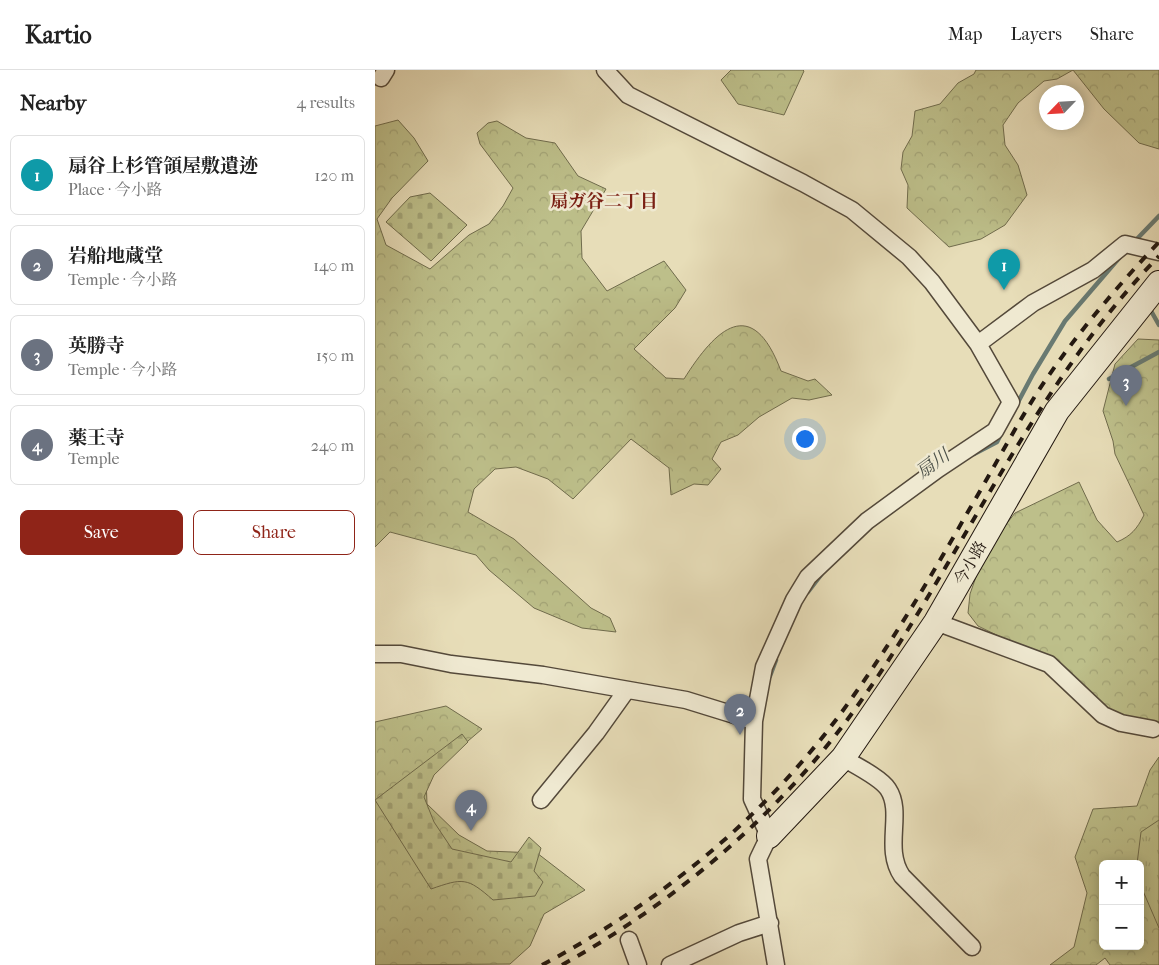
<!DOCTYPE html>
<meta charset="utf-8">
<style>
body{margin:0;font-family:"IM FELL French Canon","Noto Serif JP",serif;background:#f2f2f2;color:#222}
.controls{position:absolute;right:15px;bottom:15px;display:grid;overflow:hidden;border-radius:8px;box-shadow:0 2px 12px #0003}
.controls button{width:45px;height:45px;display:grid;place-items:center;padding:0;border:0;border-bottom:1px solid #e0e0e0;background:#fff;color:#222;font:25px sans-serif}
.compass{position:absolute;left:664px;top:15px;width:45px;height:45px;border-radius:50%;background:#fff;box-shadow:0 2px 12px #0003;rotate:245deg}
.you{position:absolute;left:429px;top:368px;width:18px;height:18px;margin:-12px;border:4px solid #fff;border-radius:50%;background:#1a73e8;box-shadow:0 0 0 8px #1a73e833}
.badge{display:grid;place-items:center;width:32px;height:32px;border-radius:50%;background:#8f2418;color:#fff;font-size:16px;font-weight:700}
.pin{position:absolute;translate:-50% -41px;filter:drop-shadow(0 1px 2px #0008)}
.pin::after{content:'';position:absolute;top:26px;width:18px;height:15px;background:inherit;clip-path:polygon(0 0,100% 0,50% 100%)}
.list{margin:0;padding:0;list-style:none}
h2{display:flex;justify-content:space-between;align-items:center;height:65px;margin:0;padding:0 20px;font-size:21px}
h2 small{font-size:16px;font-weight:400;color:#767676}
.list li{display:grid;grid-template-columns:32px 1fr auto;gap:15px;align-items:center;box-sizing:border-box;height:80px;margin:0 10px 10px;padding:0 10px;border:1px solid #e0e0e0;border-radius:8px}
.list b{display:block;font-size:19px;white-space:nowrap}
.list p{margin:0;font-size:16px;white-space:nowrap;color:#767676}
.list em{font-size:16px;font-style:normal;color:#767676}
.actions{display:flex;gap:10px;padding:15px 20px}
.actions a{flex:1;padding:11px 0;border:1px solid #8f2418;border-radius:8px;text-align:center;font-size:18px;color:#8f2418}
.actions .main{background:#8f2418;color:#fff}
.map{position:relative;flex:none;width:784px;height:895px;overflow:hidden}
header{display:flex;align-items:center;gap:30px;box-sizing:border-box;height:70px;padding:0 25px;background:#fff;border-bottom:1px solid #e0e0e0}
header strong{font-size:24px}
nav{display:flex;gap:28px;margin-inline-start:auto;font-size:18px}
main{display:flex}
aside{flex:1;background:#fff}
.map>svg:first-child{display:block}
.forest{fill:url(#forest-crowns);stroke:#706c4d;fill-rule:evenodd}
.cemetery{fill:url(#cemetery-stones);stroke:#706c4d}
.park{fill:url(#park-tufts);stroke:#706c4d}
.lines{fill:none;stroke-linecap:round;stroke-linejoin:round}
.stream{stroke:#697a72;stroke-width:4.5}
.street-casing{stroke:#54493a;stroke-width:19}
.secondary-casing{stroke:#231810;stroke-width:26}
.street{stroke:#efe9d1;stroke-width:16}
.secondary{stroke:#efe9d1;stroke-width:24}
.rail{stroke:#231810;stroke-width:4;stroke-dasharray:9 9;stroke-linecap:butt}
.labels{text-anchor:middle;dominant-baseline:central;stroke-width:5;stroke-linejoin:round;paint-order:stroke}
.street-label{font-size:16px;fill:#231810;stroke:#efe9d1}
.neighbourhood-label{font-size:18px;font-weight:bold;fill:#7a1f14;stroke:#efe9d1}
.water-label{font-size:18px;font-style:italic;fill:#4c5149;stroke:#efe9d1}
</style>
<header>
<strong>Kartio</strong>
<nav><a>Map</a><a>Layers</a><a>Share</a></nav>
</header>
<main>
<aside>
<h2>Nearby<small>4 results</small></h2>
<ul class="list">
<li><span class="badge" style="background:#0f9aa8">1</span><div><b>扇谷上杉管領屋敷遺迹</b><p>Place · 今小路</p></div><em>120 m</em></li>
<li><span class="badge" style="background:#6b7280">2</span><div><b>岩船地蔵堂</b><p>Temple · 今小路</p></div><em>140 m</em></li>
<li><span class="badge" style="background:#6b7280">3</span><div><b>英勝寺</b><p>Temple · 今小路</p></div><em>150 m</em></li>
<li><span class="badge" style="background:#6b7280">4</span><div><b>薬王寺</b><p>Temple</p></div><em>240 m</em></li>
</ul>
<div class="actions"><a class="main">Save</a><a>Share</a></div>
</aside>
<div class="map">
<svg width="784" height="895" viewBox="0 0 784 895">
<defs>
<pattern id="forest-crowns" width="20" height="18" patternUnits="userSpaceOnUse" patternTransform="scale(1.25)"><rect width="20" height="18" fill="#bdbf8a"/><path d="M2 6a3 3 0 1 1 6 0M12 15a3 3 0 1 1 6 0" fill="none" stroke="#a2a376"/></pattern>
<pattern id="cemetery-stones" width="16" height="16" patternUnits="userSpaceOnUse" patternTransform="scale(1.25)"><rect width="16" height="16" fill="#bdbf8a"/><path d="M2 7V4a2 2 0 0 1 4 0v3zM10 15v-3a2 2 0 0 1 4 0v3z" fill="#a2a376"/></pattern>
<pattern id="park-tufts" width="24" height="20" patternUnits="userSpaceOnUse" patternTransform="scale(1.25)"><rect width="24" height="20" fill="#bdbf8a"/><path d="M3 7l-1-3M5 7V3M7 7l1-3M15 17l-1-3M17 17v-4M19 17l1-3" fill="none" stroke="#a2a376"/></pattern>
</defs>
<rect width="100%" height="100%" fill="#e7ddb8"/>
<filter id="stains"><feTurbulence type="fractalNoise" baseFrequency=".004" numOctaves="4"/><feColorMatrix values="0 0 0 0 .2 0 0 0 0 .09 0 0 0 0 .02 0 0 0 .5 -.17"/></filter>
<radialGradient id="worn" r=".72"><stop offset=".6" stop-color="#630" stop-opacity="0"/><stop offset="1" stop-color="#630" stop-opacity=".3"/></radialGradient>
<!-- forest -->
<path class="forest" d="M 356,0 L 428,0 L 429,1 L 409,45 L 363,34 L 346,10 Z
M 601,0 L 784,0 L 784,79 L 764,73 L 729,39 L 698,0 L 682,9 L 669,11 L 643,33 L 628,55 L 630,75 L 643,95 L 652,125 L 630,155 L 606,169 L 574,177 L 532,138 L 533,115 L 526,99 L 528,82 L 537,66 L 540,41 L 565,34 L 583,13 L 599,4 Z
M 23,50 L 39,68 L 53,91 L 17,128 L 2,149 L 11,175 L 55,199 L 94,165 L 114,154 L 128,136 L 138,118 L 105,74 L 102,63 L 113,53 L 122,51 L 151,68 L 180,73 L 203,106 L 231,119 L 206,161 L 207,188 L 232,221 L 289,191 L 311,220 L 300,238 L 259,279 L 291,308 L 309,309 C 341,258 377,224 406,301 L 433,311 L 440,309 L 457,325 L 434,330 L 417,328 L 384,347 L 363,365 L 346,372 L 337,389 L 346,399 L 333,415 L 319,414 L 296,425 L 294,398 L 256,369 L 198,429 L 173,409 L 141,397 L 120,399 L 99,419 L 93,442 L 139,469 L 216,538 L 235,548 L 241,562 L 207,558 L 159,538 L 114,500 L 101,485 L 15,462 L 0,477 L 0,56 Z
M 763,269 L 784,270 L 784,659 L 741,657 L 648,578 L 603,556 L 593,543 L 595,524 L 610,481 L 640,443 L 704,412 L 722,450 L 742,472 C 756,466 762,459 769,445 L 740,384 L 738,371 L 728,341 L 740,294 Z
M 71,636 L 107,659 L 51,707 L 52,734 L 84,765 L 112,781 L 162,783 L 210,820 L 169,844 L 155,876 L 135,894 L 0,895 L 0,652 Z
M 784,687 L 784,895 L 735,895 L 730,888 L 721,895 L 675,895 L 699,877 L 712,823 L 700,787 L 718,739 L 762,736 L 775,700 ZM 728,794 L 765,794 L 765,876 L 728,876 Z"/>
<!-- cemetery -->
<path class="cemetery" d="M 55,123 L 92,155 L 56,191 L 11,152 L 35,127 Z
M 87,664 L 93,672 L 59,705 L 49,727 L 59,752 L 77,779 L 136,792 L 154,767 L 166,778 L 159,801 L 168,812 L 160,826 L 118,830 C 92,807 88,808 56,819 L 0,730 Z"/>
<!-- park -->
<path class="park" d="M 784,750 L 784,858 L 765,814 L 765,794 L 762,794 L 766,762 Z"/>
<g class="lines">
<!-- stream -->
<path class="stream" d="M 759,172 L 784,146
M 775,239 L 784,255
M 734,309 L 784,282
M 641,336 L 658,304 L 690,251 L 745,187
M 599,384 L 622,372 L 627,362
M 433,522 L 446,505
M 395,606 L 401,590"/>
<!-- street casing -->
<g class="street-casing">
<path id="street" d="M 230,0 L 253,25 L 428,113 L 477,140 L 534,187 L 557,212 L 603,274 L 636,332 L 620,361 L 563,399 L 492,451 L 433,507 L 419,530 L 389,597 L 379,651 L 377,729 L 394,766 L 383,789 L 401,895
M 6,8 L 11,0
M 603,274 L 658,233 L 718,200 L 750,174 L 784,182
M 561,552 L 674,594 L 728,645 L 746,653 L 778,659
M 0,584 L 26,584 L 76,594 L 168,605 L 311,630 L 379,651
M 468,688 C 480,695 506,708 513,719 C 529,743 508,778 527,806 L 597,877
M 166,730 L 221,663 L 251,621
M 254,870 L 263,895
M 295,895 L 364,863 L 395,853"/>
</g>
<!-- secondary casing -->
<g class="secondary-casing">
<path id="secondary" d="M 394,766 L 468,688 L 561,552 L 682,341 L 784,213"/>
</g>
<!-- street -->
<use href="#street" class="street"/>
<!-- secondary -->
<use href="#secondary" class="secondary"/>
<!-- rail -->
<path class="rail" d="M 167,895 C 291,829 398,741 479,625 C 521,566 558,503 594,440 C 617,401 638,361 662,323 C 697,269 740,219 784,172
M 187,895 C 305,829 410,740 488,628 C 590,482 659,315 784,186"/>
</g>
<g class="labels">
<!-- street labels -->
<g class="street-label">
<text transform="translate(595 493) rotate(-60)">今小路</text>
</g>
<!-- neighbourhood labels -->
<g class="neighbourhood-label">
<text x="229" y="131">扇ガ谷二丁目</text>
</g>
<!-- water labels -->
<g class="water-label">
<text transform="translate(558 394) rotate(-36)">扇川</text>
</g>
</g>
<rect width="100%" height="100%" filter="url(#stains)"/>
<rect width="100%" height="100%" fill="url(#worn)"/>
</svg>
<div class="controls">
<button>+</button>
<button>−</button>
</div>
<svg class="compass" viewBox="-18 -18 36 36"><path d="M0-13l5 13h-10z" fill="#e53935"/><path d="M0 13l5-13h-10z" fill="#767676"/></svg>
<div class="you"></div>
<div class="pin badge" style="left:629px;top:220px;background:#0f9aa8">1</div>
<div class="pin badge" style="left:365px;top:665px;background:#6b7280">2</div>
<div class="pin badge" style="left:751px;top:336px;background:#6b7280">3</div>
<div class="pin badge" style="left:96px;top:761px;background:#6b7280">4</div>
</div>
</main>
